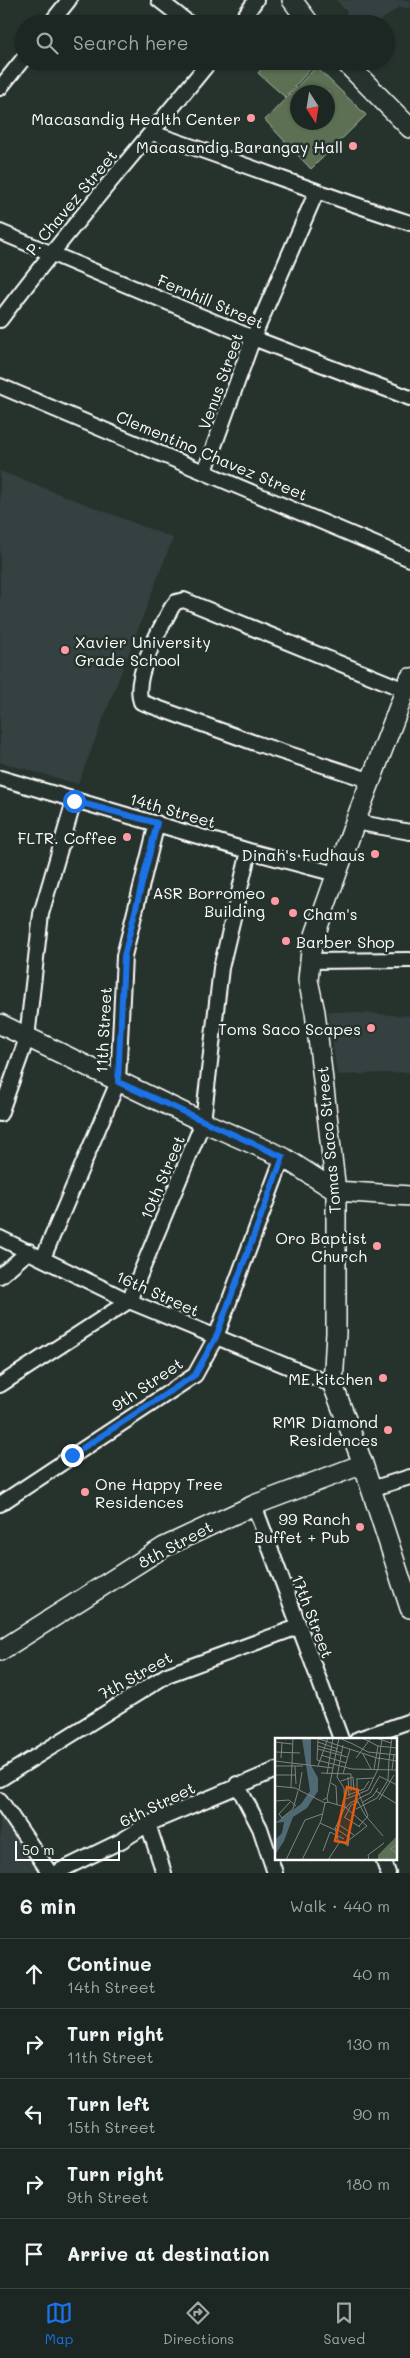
<!DOCTYPE html>
<meta charset="utf-8">
<style>
body{margin:0;font-family:Mali,sans-serif;background:#29322f;color:#f1f3f6}
.compass{position:absolute;left:290px;top:85px;width:45px;height:45px;border-radius:50%;background:#1c2622;box-shadow:0 1px 4px #0004;rotate:168deg}
.scale{position:absolute;left:15px;bottom:12px;width:105px;box-sizing:border-box;padding-left:5px;border:2px solid #fff;border-top:0;font-size:14px;line-height:18px;white-space:nowrap;color:#fff;-webkit-text-stroke:4px #26332d;paint-order:stroke}
.stop{position:absolute;width:15px;height:15px;margin:-11px;border:4px solid #1a73e8;border-radius:50%;background:#fff}
.stop.end{background:#1a73e8;border-color:#fff;box-shadow:0 1px 5px #0008}
.list{margin:0;padding:0;list-style:none}
h2{display:flex;justify-content:space-between;align-items:center;height:65px;margin:0;padding:0 20px;font-size:21px}
h2 small{font-size:16px;font-weight:400;color:#a0a5a5}
.list li{display:grid;grid-template-columns:32px 1fr auto;gap:15px;align-items:center;box-sizing:border-box;height:70px;padding:0 20px;border-top:1px solid #3a4340}
.list b{display:block;font-size:19px;white-space:nowrap}
.list p{margin:0;font-size:16px;white-space:nowrap;color:#a0a5a5}
.list em{font-size:16px;font-style:normal;color:#a0a5a5}
.icon{flex:none;width:28px;height:28px;fill:none;stroke:currentColor;stroke-width:2;stroke-linecap:round;stroke-linejoin:round}
.map{position:relative;flex:none;width:410px;height:1873px;overflow:hidden}
.search{position:absolute;background:#1c2622;box-shadow:0 1px 4px #0004;left:15px;right:15px;top:15px;height:55px;display:flex;align-items:center;gap:12px;box-sizing:border-box;padding:0 18px;border-radius:28px;color:#a0a5a5;font-size:19px}
.sheet{height:415px;background:#1c2622}
nav{display:flex;justify-content:space-around;align-items:center;box-sizing:border-box;height:70px;border-top:1px solid #3a4340;background:#1c2622;font-size:14px;color:#a0a5a5}
nav a{display:grid;justify-items:center;gap:2px}
nav .on{color:#1a73e8}
.map>svg:first-child{display:block}
.built{fill:#354040}
.pitch{fill:#5c7053;stroke:#aeb8a9;fill-rule:evenodd}
.lines{fill:none;stroke-linecap:round;stroke-linejoin:round}
.street-casing{stroke:#fff;stroke-width:18}
.secondary-casing{stroke:#fff;stroke-width:22}
.street{stroke:#26332d;stroke-width:14}
.secondary{stroke:#26332d;stroke-width:19}
.route{stroke:#1a73e8;stroke-width:6}
.poi-dot{fill:#ff9aa2;stroke:#26332d;stroke-width:2}
.labels{text-anchor:middle;dominant-baseline:central;stroke-width:5;stroke-linejoin:round;paint-order:stroke}
.poi-label{font-size:16px;fill:#fff;stroke:#26332d;text-anchor:end}
.street-label{font-size:16px;fill:#fff;stroke:#26332d}
.inset-road{fill:none;stroke:#7d8581;stroke-width:1}
.view{fill:#e8590c;fill-opacity:0.15;stroke:#e8590c;stroke-width:2.5}
.inset-edge{fill:none;stroke:#fff;stroke-width:2.5}
</style>
<div class="map">
<svg width="410" height="1873" viewBox="0 0 410 1873">
<rect width="100%" height="100%" fill="#26332d"/>
<filter id="ink" filterUnits="userSpaceOnUse"><feTurbulence type="fractalNoise" baseFrequency=".02" numOctaves="2"/><feDisplacementMap in="SourceGraphic" scale="10" xChannelSelector="R" yChannelSelector="G"/><feConvolveMatrix kernelMatrix="1 2 1 2 8 2 1 2 1" color-interpolation-filters="sRGB"/></filter>
<g filter="url(#ink)">
<!-- built -->
<path class="built" d="M 336,0 L 410,0 L 410,8 L 399,7 L 376,24 L 337,24 L 347,12 Z
M 0,471 L 173,538 L 78,784 L 0,762 Z
M 328,1011 L 410,1016 L 410,1072 L 337,1075 Z
M 0,1812 L 7,1822 L 38,1873 L 0,1873 Z"/>
<!-- pitch -->
<path class="pitch" d="M 268,61 L 318,61 L 285,97 L 258,73 Z
M 316,67 L 366,115 L 311,169 L 265,120 ZM 298,92 L 328,92 L 328,122 L 298,122 Z"/>
<g class="lines">
<!-- street casing -->
<g class="street-casing">
<path id="street" d="M 159,0 L 190,24
M 50,24 L 69,0
M 239,24 L 256,0
M 0,88 L 24,58
M 152,133 C 239,162 323,195 410,223
M 0,232 L 253,338 L 410,398
M 0,320 C 66,231 140,148 210,61
M 0,386 L 410,559
M 205,471 L 253,338 L 316,193
M 0,778 L 249,851 L 336,874
M 372,781 L 255,743 L 141,702 C 132,677 160,629 172,607 L 176,602 L 184,600 L 405,690
M 355,822 L 410,832
M 309,961 L 410,960
M 0,1114 L 27,1038 L 41,914 L 74,801
M 0,1238 L 129,1301 L 333,1385
M 43,1258 L 118,1082 L 124,956 L 157,823
M 0,1276 L 29,1251
M 0,1385 L 129,1301 L 203,1122 L 221,968 L 249,851
M 371,1489 L 410,1477
M 0,1504 L 195,1375 L 216,1337 L 283,1157
M 254,1505 L 341,1739
M 358,1739 L 410,1721
M 0,1779 L 167,1675 L 298,1627
M 237,1784 L 260,1828 L 275,1873
M 0,1800 L 50,1873
M 148,1824 L 164,1873
M 383,1859 L 388,1873
M 55,1873 L 121,1841 L 148,1824 L 276,1770"/>
</g>
<!-- secondary casing -->
<g class="secondary-casing">
<path id="secondary" d="M 292,0 L 310,24
M 344,61 L 410,128
M 410,678 L 355,822 L 315,935 L 311,951 L 308,980 L 315,1012 L 336,1191 L 336,1333 L 333,1385 L 363,1464 L 410,1608
M 0,1024 L 203,1122 L 283,1157 L 336,1191 L 410,1196
M 0,1651 L 164,1547 L 254,1505 L 363,1464"/>
</g>
<!-- street -->
<use href="#street" class="street"/>
<!-- secondary -->
<use href="#secondary" class="secondary"/>
</g>
</g>
<g class="lines" filter="url(#ink)">
<!-- route -->
<path class="route" d="M 72,1455 L 195,1375 L 216,1337 L 283,1157 L 118,1082 L 124,956 L 157,823 L 74,801"/>
</g>
<!-- markers -->
<g class="poi-dot">
<circle cx="251" cy="118" r="5"/>
<circle cx="353" cy="146" r="5"/>
<circle cx="65" cy="650" r="5"/>
<circle cx="127" cy="837" r="5"/>
<circle cx="375" cy="854" r="5"/>
<circle cx="275" cy="901" r="5"/>
<circle cx="293" cy="913" r="5"/>
<circle cx="286" cy="941" r="5"/>
<circle cx="371" cy="1028" r="5"/>
<circle cx="377" cy="1246" r="5"/>
<circle cx="383" cy="1378" r="5"/>
<circle cx="388" cy="1430" r="5"/>
<circle cx="85" cy="1492" r="5"/>
<circle cx="360" cy="1527" r="5"/>
</g>
<g class="labels">
<!-- poi labels -->
<g class="poi-label">
<text x="241" y="118">Macasandig Health Center</text>
<text x="343" y="146">Macasandig Barangay Hall</text>
<text x="75" y="641" text-anchor="start">Xavier University<tspan x="75" dy="18">Grade School</tspan></text>
<text x="117" y="837">FLTR. Coffee</text>
<text x="365" y="854">Dinah's Fudhaus</text>
<text x="265" y="892">ASR Borromeo<tspan x="265" dy="18">Building</tspan></text>
<text x="303" y="913" text-anchor="start">Cham's</text>
<text x="296" y="941" text-anchor="start">Barber Shop</text>
<text x="361" y="1028">Toms Saco Scapes</text>
<text x="367" y="1237">Oro Baptist<tspan x="367" dy="18">Church</tspan></text>
<text x="373" y="1378">ME kitchen</text>
<text x="378" y="1421">RMR Diamond<tspan x="378" dy="18">Residences</tspan></text>
<text x="95" y="1483" text-anchor="start">One Happy Tree<tspan x="95" dy="18">Residences</tspan></text>
<text x="350" y="1518">99 Ranch<tspan x="350" dy="18">Buffet + Pub</tspan></text>
</g>
<!-- street labels -->
<g class="street-label">
<text transform="translate(71 202) rotate(-50)">P. Chavez Street</text>
<text transform="translate(211 301) rotate(23)">Fernhill Street</text>
<text transform="translate(220 381) rotate(-70)">Venus Street</text>
<text transform="translate(212 455) rotate(23)">Clementino Chavez Street</text>
<text transform="translate(173 810) rotate(16)">14th Street</text>
<text transform="translate(103 1030) rotate(-87)">11th Street</text>
<text transform="translate(328 1140) rotate(-95)">Tomas Saco Street</text>
<text transform="translate(162 1177) rotate(-67)">10th Street</text>
<text transform="translate(158 1293) rotate(24)">16th Street</text>
<text transform="translate(147 1384) rotate(-34)">9th Street</text>
<text transform="translate(175 1544) rotate(-28)">8th Street</text>
<text transform="translate(313 1616) rotate(69)">17th Street</text>
<text transform="translate(135 1675) rotate(-29)">7th Street</text>
<text transform="translate(157 1804) rotate(-26)">6th Street</text>
</g>
</g>
<!-- overview -->
<g transform="translate(275 1738)">
<rect width="122" height="122" fill="#26332d"/>
<path d="M 122,98 L 121,122 L 103,122 L 103,117 Z" fill="#5c7053"/>
<path d="M 27,0 L 36,0 L 36,27 L 43,40 L 43,53 L 32,70 L 18,79 L 9,103 L 0,117 L 0,102 L 7,95 L 9,84 L 0,85 L 26,66 L 35,53 Z" fill="#506a75"/>
<path class="inset-road" d="M 41,0 L 105,21M 64,0 L 78,6M 87,0 L 103,8 L 122,10M 101,0 L 116,5M 43,1 L 42,22 L 77,31 L 122,32M 0,4 L 17,6M 43,4 L 63,11M 78,6 L 93,14 L 122,17M 68,7 L 62,39 L 69,50 L 70,69 L 92,88 L 69,106M 43,8 L 67,15M 43,11 L 72,19M 0,14 L 25,15M 88,16 L 96,31M 46,17 L 71,25M 6,20 L 7,5M 81,20 L 96,0M 103,20 L 122,23M 114,22 L 117,0M 0,23 L 58,30M 0,28 L 28,28M 20,28 L 21,46M 43,28 L 53,0M 99,31 L 103,8M 117,32 L 119,16M 46,35 L 76,36 L 76,53M 52,36 L 58,0M 68,36 L 75,11M 0,37 L 21,37M 104,38 L 122,47M 73,39 L 74,58M 81,41 L 99,40M 82,41 L 82,51 L 93,78 L 84,88M 66,43 L 78,39 L 79,52M 56,45 L 61,48 L 62,67M 0,48 L 20,50 L 50,65 L 53,64 L 52,60 L 48,62M 16,49 L 18,0M 24,52 L 27,34M 101,53 L 122,66M 73,57 L 89,51 L 94,43M 52,60 L 64,0M 71,61 L 93,52 L 103,31 L 107,0M 82,62 L 90,77 L 108,98M 104,62 L 119,37M 0,63 L 14,62 L 21,68M 53,64 L 70,69 L 60,91 L 64,105 L 53,122M 88,64 L 98,58 L 103,50M 71,70 L 75,65 L 95,55 L 104,39M 81,71 L 102,60 L 113,42 L 114,22M 69,79 L 85,89M 70,79 L 76,67 L 84,64M 7,80 L 18,71 L 23,53M 7,80 L 4,76 L 15,64M 45,85 L 60,92M 63,86 L 79,97M 60,90 L 75,100M 66,103 L 73,108 L 74,101M 122,107 L 115,111 L 122,115M 48,113 L 55,94 L 69,101M 11,122 L 30,82 L 47,76M 27,122 L 46,83 L 50,65M 94,122 L 93,117 L 109,105"/>
<path class="view" d="M 72,49 L 83,52 L 72,105 L 60,103 Z"/>
<rect width="122" height="122" class="inset-edge"/>
</g>
</svg>
<svg class="compass" viewBox="-18 -18 36 36"><path d="M0-13l5 13h-10z" fill="#e53935"/><path d="M0 13l5-13h-10z" fill="#a0a5a5"/></svg>
<div class="scale">50 m</div>
<div class="stop" style="left:74px;top:801px"></div>
<div class="stop end" style="left:72px;top:1455px"></div>
<div class="search"><svg class="icon" aria-label="search" viewBox="0 0 24 24"><circle cx="10" cy="10" r="6"/><path d="M15 15l6 6"/></svg>Search here</div>
</div>
<section class="sheet">
<h2>6 min<small>Walk · 440 m</small></h2>
<ul class="list">
<li><svg class="icon" aria-label="ahead" viewBox="0 0 24 24"><path d="M12 20V5M6 11l6-6 6 6"/></svg><div><b>Continue</b><p>14th Street</p></div><em>40 m</em></li>
<li><svg class="icon" aria-label="right" viewBox="0 0 24 24"><path d="M7 20v-9h11M14 6l5 5-5 5"/></svg><div><b>Turn right</b><p>11th Street</p></div><em>130 m</em></li>
<li><svg class="icon" aria-label="left" viewBox="0 0 24 24"><path d="M17 20v-9H6M10 6l-5 5 5 5"/></svg><div><b>Turn left</b><p>15th Street</p></div><em>90 m</em></li>
<li><svg class="icon" aria-label="right" viewBox="0 0 24 24"><path d="M7 20v-9h11M14 6l5 5-5 5"/></svg><div><b>Turn right</b><p>9th Street</p></div><em>180 m</em></li>
<li><svg class="icon" aria-label="arrive" viewBox="0 0 24 24"><path d="M6 21V4h12l-3 4 3 4H6"/></svg><div><b>Arrive at destination</b></div></li>
</ul>
</section>
<nav>
<a class="on"><svg class="icon" aria-label="map" viewBox="0 0 24 24"><path d="M3 6l6-2 6 2 6-2v14l-6 2-6-2-6 2zM9 4v14M15 6v14"/></svg>Map</a>
<a><svg class="icon" aria-label="directions" viewBox="0 0 24 24"><path d="M12 3l9 9-9 9-9-9zM9 14v-3h6M13 9l2 2-2 2"/></svg>Directions</a>
<a><svg class="icon" aria-label="saved" viewBox="0 0 24 24"><path d="M7 4h10v16l-5-4-5 4z"/></svg>Saved</a>
</nav>
